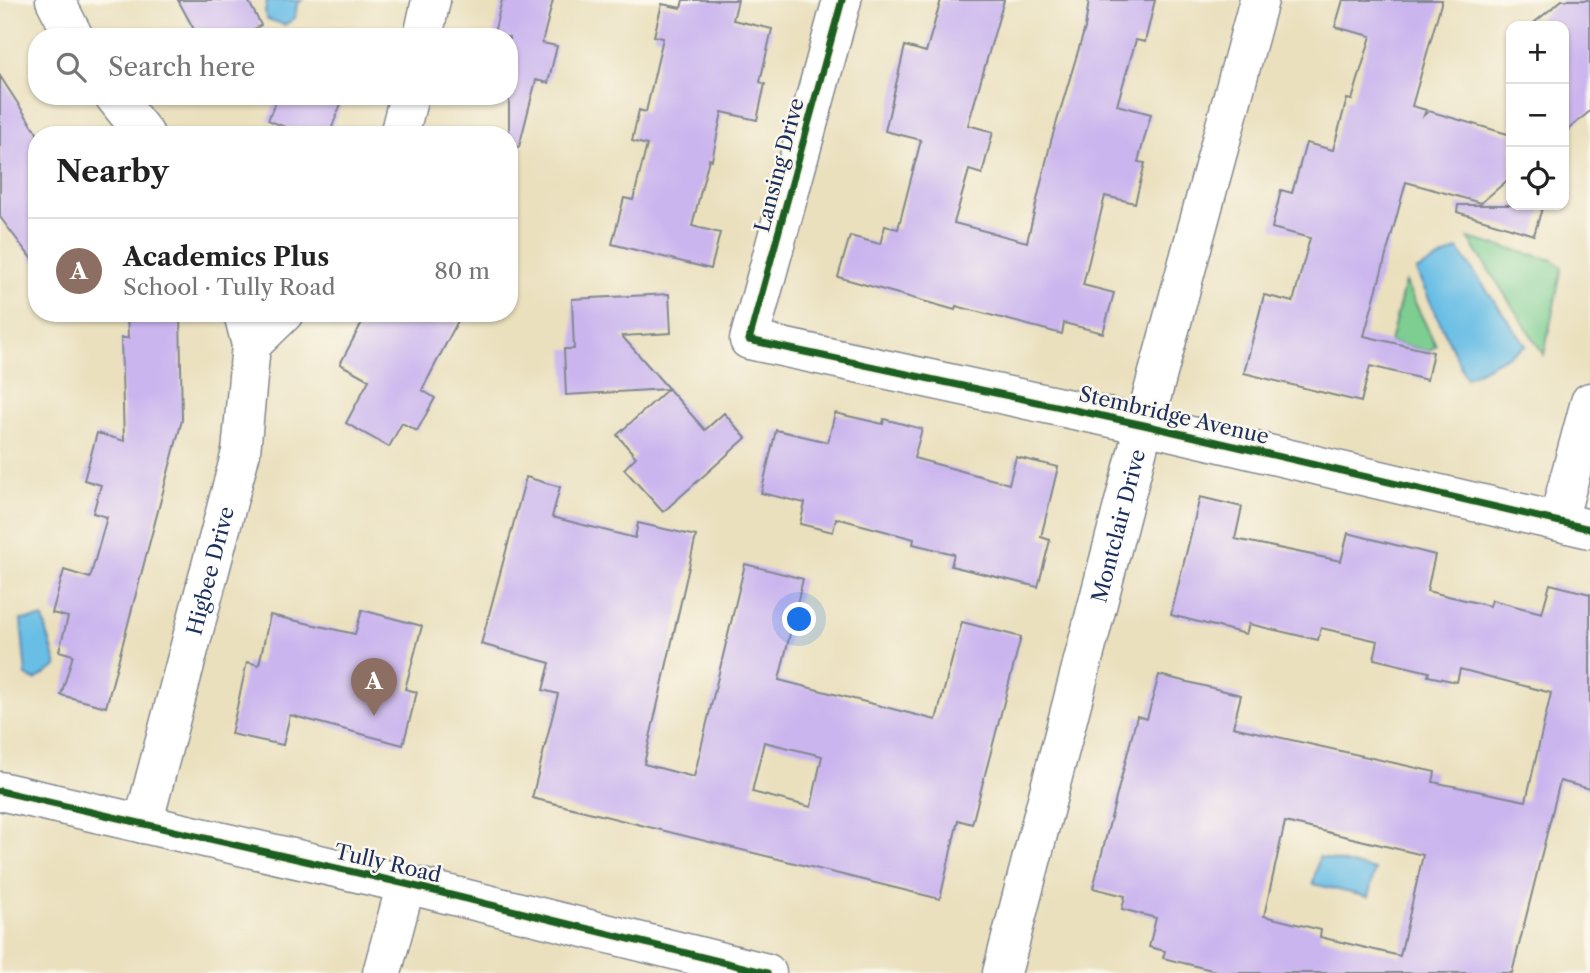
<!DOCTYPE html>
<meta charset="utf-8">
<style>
body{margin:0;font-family:"Libre Caslon Text",serif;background:#f2f2f2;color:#222}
.controls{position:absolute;right:21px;top:21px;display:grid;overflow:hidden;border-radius:14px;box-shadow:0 2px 5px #0004}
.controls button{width:63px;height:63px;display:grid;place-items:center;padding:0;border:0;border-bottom:2px solid #e0e0e0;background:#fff;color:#222;font:35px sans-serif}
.you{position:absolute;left:800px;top:620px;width:24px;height:24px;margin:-18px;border:5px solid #fff;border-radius:50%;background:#1a73e8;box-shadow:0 0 0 10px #1a73e833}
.badge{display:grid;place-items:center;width:46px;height:46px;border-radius:50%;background:#0f766e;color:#fff;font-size:23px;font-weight:700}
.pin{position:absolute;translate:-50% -58px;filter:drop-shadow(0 2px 4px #0008)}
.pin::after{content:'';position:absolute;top:37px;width:24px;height:21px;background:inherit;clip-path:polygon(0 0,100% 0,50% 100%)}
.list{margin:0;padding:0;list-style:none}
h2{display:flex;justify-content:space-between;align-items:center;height:91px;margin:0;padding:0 28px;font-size:30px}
h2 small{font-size:23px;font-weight:400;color:#767676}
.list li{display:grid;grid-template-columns:46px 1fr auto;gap:21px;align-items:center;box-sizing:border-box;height:105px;padding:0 28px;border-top:2px solid #e0e0e0}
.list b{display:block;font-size:26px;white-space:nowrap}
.list p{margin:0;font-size:23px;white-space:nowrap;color:#767676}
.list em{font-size:23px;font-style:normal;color:#767676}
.icon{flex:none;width:38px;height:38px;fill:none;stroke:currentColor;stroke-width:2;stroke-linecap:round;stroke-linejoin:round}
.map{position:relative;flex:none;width:1590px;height:973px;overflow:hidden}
.search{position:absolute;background:#fff;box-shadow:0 2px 5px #0004;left:28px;top:28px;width:490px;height:77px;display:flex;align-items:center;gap:18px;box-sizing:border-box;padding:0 24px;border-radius:28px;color:#767676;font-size:26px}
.panel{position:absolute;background:#fff;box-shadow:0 2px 5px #0004;left:28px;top:126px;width:490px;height:196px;border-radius:28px}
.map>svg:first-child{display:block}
.green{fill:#7dce90;stroke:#4c7e77;stroke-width:2}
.water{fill:#69bee5;stroke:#4276a2;stroke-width:2}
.building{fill:#cab5ee;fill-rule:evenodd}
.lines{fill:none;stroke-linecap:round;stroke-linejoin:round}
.minor-casing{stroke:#82888e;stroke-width:41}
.major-casing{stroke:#82888e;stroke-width:41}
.minor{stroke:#fff;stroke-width:38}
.major{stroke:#fff;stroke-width:38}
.cycleway-casing{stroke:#fbf7ec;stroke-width:11}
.cycleway{stroke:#1b5e20;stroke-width:7}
.labels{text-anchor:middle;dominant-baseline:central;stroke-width:5;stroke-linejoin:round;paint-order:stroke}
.street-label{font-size:21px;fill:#1b2f5e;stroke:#fbf7ec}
</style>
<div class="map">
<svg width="1590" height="973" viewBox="0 0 1590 973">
<rect width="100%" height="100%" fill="#fbf7ec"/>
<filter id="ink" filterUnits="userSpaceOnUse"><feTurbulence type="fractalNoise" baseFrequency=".0143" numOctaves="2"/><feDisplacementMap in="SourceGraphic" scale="14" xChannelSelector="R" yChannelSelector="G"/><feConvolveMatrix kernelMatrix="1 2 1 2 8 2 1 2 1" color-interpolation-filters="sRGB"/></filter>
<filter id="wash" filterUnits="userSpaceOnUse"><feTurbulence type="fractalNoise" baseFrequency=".00686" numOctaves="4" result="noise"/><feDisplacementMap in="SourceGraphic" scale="28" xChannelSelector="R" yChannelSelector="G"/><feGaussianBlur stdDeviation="1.57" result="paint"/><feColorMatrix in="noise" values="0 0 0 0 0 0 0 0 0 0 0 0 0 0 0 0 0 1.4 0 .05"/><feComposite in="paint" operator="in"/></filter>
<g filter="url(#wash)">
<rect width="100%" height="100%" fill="#eae0be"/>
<!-- green -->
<path class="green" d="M 1468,238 L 1553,260 L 1562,267 L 1544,355 Z
M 1405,282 L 1436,346 L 1428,351 L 1390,342 Z"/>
<!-- water -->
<path class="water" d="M 267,0 L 302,0 L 297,4 L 295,18 L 285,25 L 267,19 L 265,12 Z
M 1458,249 L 1526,346 L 1466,378 L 1416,271 Z
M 43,618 L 57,666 L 35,680 L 26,676 L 21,620 Z
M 1319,857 L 1375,870 L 1368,897 L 1313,884 Z"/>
<g id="blocks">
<!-- building -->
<path class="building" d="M 178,0 L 248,0 L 261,25 L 240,37 L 198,37 Z
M 502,0 L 553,0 L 542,43 L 557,46 L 548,83 L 536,80 L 519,147 L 509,146 L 509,37 L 493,37 Z
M 683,0 L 738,0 L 733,20 L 772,29 L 760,82 L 765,84 L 757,120 L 722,112 L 712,160 L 709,159 L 692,226 L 720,233 L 711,269 L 612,244 L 624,198 L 633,200 L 647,145 L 632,141 L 639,110 L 646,112 L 663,38 L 654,36 L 662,4 L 681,8 Z
M 941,0 L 1004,0 L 968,125 L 993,132 L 982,174 L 969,170 L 954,223 L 1027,242 L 1051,141 L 1085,28 L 1089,0 L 1155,0 L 1145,42 L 1136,40 L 1117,105 L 1151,114 L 1138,162 L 1145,163 L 1135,203 L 1105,196 L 1083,285 L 1114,293 L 1103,333 L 1064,323 L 1062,334 L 956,306 L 955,310 L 838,277 L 850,236 L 880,244 L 885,226 L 898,229 L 921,140 L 885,131 L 905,46 L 926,52 Z
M 1343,0 L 1442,0 L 1412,106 L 1426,110 L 1424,115 L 1429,111 L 1511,135 L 1511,177 L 1481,203 L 1406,182 L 1364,336 L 1433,352 L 1427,380 L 1370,366 L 1361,402 L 1244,373 L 1264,295 L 1293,302 L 1310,238 L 1272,228 L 1281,190 L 1292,193 L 1306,143 L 1333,150 L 1347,99 L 1352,100 L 1371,36 L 1335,27 Z
M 1562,0 L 1590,0 L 1590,111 L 1564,133 L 1564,26 L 1530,26 Z
M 0,76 L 37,133 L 37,266 L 0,217 Z
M 278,96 L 344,96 L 329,135 L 282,135 L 285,127 L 268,120 Z
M 1458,205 L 1543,205 L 1534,235 L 1457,212 Z
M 669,294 L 671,333 L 622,336 L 705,430 L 724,413 L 746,438 L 663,512 L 624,469 L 636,457 L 617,435 L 668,389 L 566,395 L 564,349 L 574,349 L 572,299 Z
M 127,313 L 180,313 L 182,420 L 106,707 L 61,695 L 73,655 L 59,651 L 68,617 L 52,613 L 64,570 L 90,578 L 107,517 L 93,513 L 101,485 L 84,480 L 97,433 L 124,441 L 121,338 L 128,338 Z
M 367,313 L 462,313 L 422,390 L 435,398 L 417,431 L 402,423 L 389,447 L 346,423 L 369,380 L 340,364 Z
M 835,413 L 883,424 L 884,419 L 922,429 L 914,458 L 1009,484 L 1016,457 L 1058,467 L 1041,537 L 1050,540 L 1038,587 L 951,566 L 954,554 L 913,544 L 914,539 L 836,518 L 833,532 L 800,524 L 805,503 L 761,493 L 776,430 L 828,442 Z
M 526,477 L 560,487 L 552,517 L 635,538 L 638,523 L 696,536 L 644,764 L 694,777 L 745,564 L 803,579 L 779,680 L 936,720 L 962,622 L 1021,637 L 972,824 L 958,820 L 940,899 L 532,798 L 558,694 L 543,690 L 550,663 L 481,644 ZM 764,742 L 822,756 L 811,807 L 752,792 Z
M 1200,497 L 1242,507 L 1235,539 L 1341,561 L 1348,533 L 1435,555 L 1427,591 L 1490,606 L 1492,600 L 1542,613 L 1550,584 L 1590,594 L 1590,789 L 1560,781 L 1512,973 L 1224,973 L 1163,958 L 1165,951 L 1149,947 L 1156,918 L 1122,909 L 1125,896 L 1093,888 L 1137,716 L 1147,719 L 1159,675 L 1241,695 L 1233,727 L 1435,772 L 1433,782 L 1526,801 L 1551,693 L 1460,669 L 1457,682 L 1428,676 L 1429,672 L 1374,659 L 1378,641 L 1321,628 L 1318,640 L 1249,624 L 1246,634 L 1171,615 ZM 1285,822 L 1423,855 L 1400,956 L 1320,937 L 1321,930 L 1264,916 Z
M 362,610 L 422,626 L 405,689 L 417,692 L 403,745 L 290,715 L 283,745 L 231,734 L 247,662 L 259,665 L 270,615 L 355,634 Z"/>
</g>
</g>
<g filter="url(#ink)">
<use href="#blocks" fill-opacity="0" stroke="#82888e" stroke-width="2"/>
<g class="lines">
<!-- minor casing -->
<g class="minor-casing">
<g id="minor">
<path d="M 55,0 L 74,37"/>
<path d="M 842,0 L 749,340 L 1144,425 L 1590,529"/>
<path d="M 423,37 L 431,0"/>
<path d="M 114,96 L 145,135"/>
<path d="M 399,135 L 409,96"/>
<path d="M 251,345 L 284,313"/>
<path d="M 1558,521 L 1590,402"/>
<path id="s1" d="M 143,824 L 241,452 L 251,345 L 243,313"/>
<path d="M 382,973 L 406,884"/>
<path id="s2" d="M 1002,973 L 1144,425 L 1259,0"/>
</g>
</g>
<!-- major casing -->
<g class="major-casing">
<path id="major" d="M 0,791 L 406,884 L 767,973"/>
</g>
<!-- minor -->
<use href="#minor" class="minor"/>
<!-- major -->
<use href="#major" class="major"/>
<!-- cycleway casing -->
<g class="cycleway-casing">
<path id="cycleway" d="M 842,0 L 749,340 L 1144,425 L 1590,529
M 0,791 L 406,884 L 767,973"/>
</g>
<!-- cycleway -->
<use href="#cycleway" class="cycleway"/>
</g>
</g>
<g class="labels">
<!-- street labels -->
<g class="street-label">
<text transform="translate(779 165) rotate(-75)">Lansing Drive</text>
<text transform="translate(1174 415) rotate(13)">Stembridge Avenue</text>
<text stroke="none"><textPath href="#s2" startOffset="462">Montclair Drive</textPath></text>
<text stroke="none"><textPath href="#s1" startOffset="262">Higbee Drive</textPath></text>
<text transform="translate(388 863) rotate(13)">Tully Road</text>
</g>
</g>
</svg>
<div class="controls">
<button>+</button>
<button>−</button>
<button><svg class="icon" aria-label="locate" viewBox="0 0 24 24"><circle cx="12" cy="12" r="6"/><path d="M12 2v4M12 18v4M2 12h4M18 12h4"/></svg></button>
</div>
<div class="you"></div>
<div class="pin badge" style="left:374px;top:716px;background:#8d6e63">A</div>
<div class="search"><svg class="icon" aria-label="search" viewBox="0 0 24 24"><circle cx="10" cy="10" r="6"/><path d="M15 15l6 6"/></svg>Search here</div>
<section class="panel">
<h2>Nearby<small></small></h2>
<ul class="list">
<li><span class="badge" style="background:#8d6e63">A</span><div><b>Academics Plus</b><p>School · Tully Road</p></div><em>80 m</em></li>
</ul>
</section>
</div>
